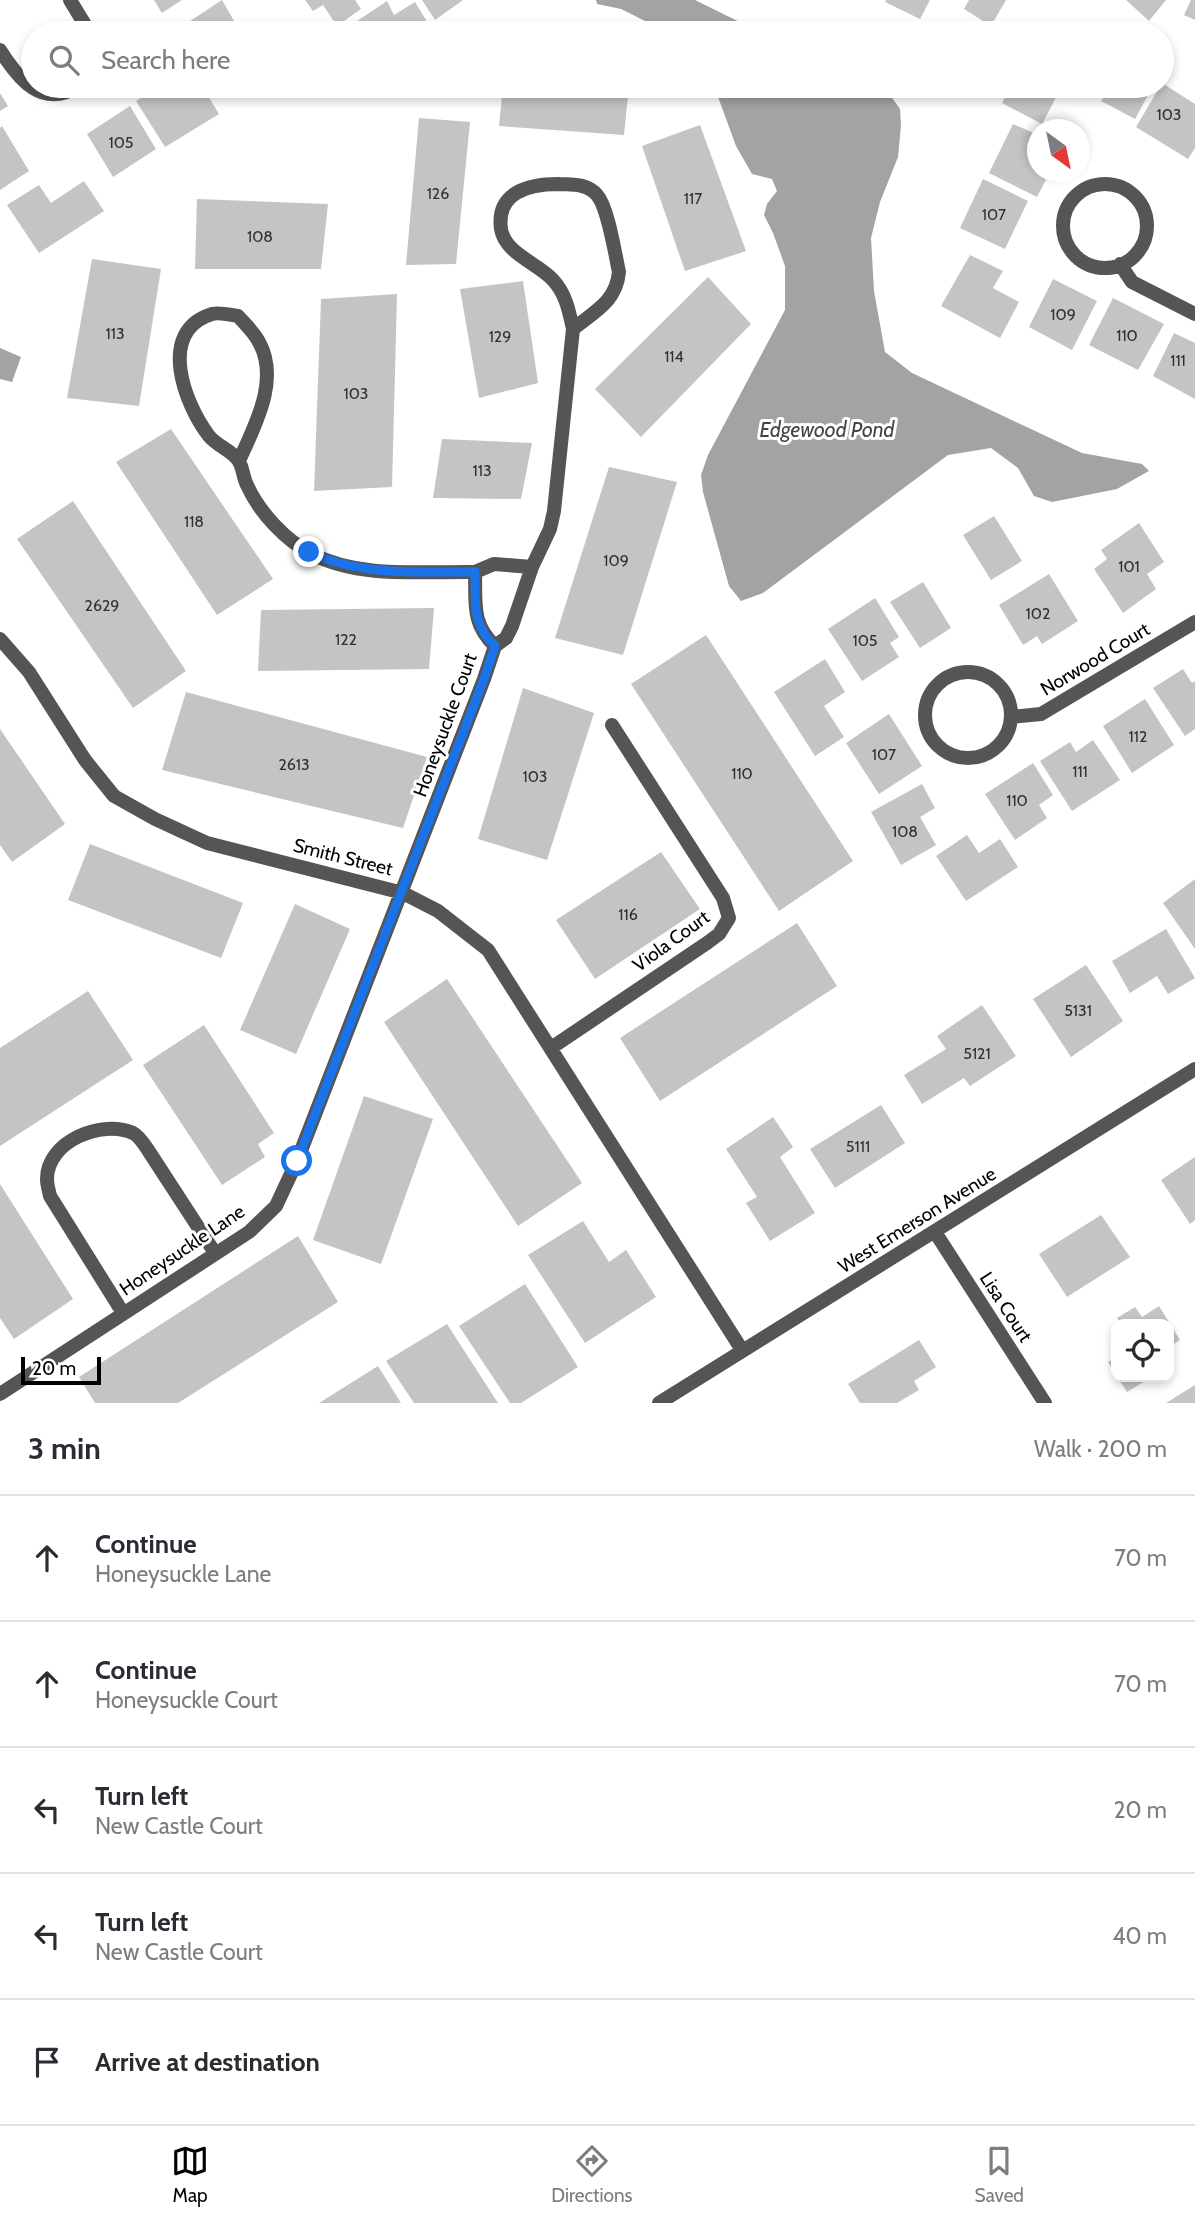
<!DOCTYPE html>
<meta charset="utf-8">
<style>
body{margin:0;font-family:Cabin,sans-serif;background:#f7f7f7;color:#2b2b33}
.controls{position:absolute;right:21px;bottom:21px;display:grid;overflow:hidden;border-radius:14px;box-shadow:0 4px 10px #0003}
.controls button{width:63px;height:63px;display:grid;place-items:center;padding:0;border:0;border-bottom:2px solid #e1e1e2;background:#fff;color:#2b2b33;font:35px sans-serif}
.compass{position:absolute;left:1027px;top:119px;width:63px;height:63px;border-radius:50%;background:#fff;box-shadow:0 4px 10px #0003;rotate:147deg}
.scale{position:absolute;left:21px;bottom:18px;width:80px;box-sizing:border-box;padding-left:7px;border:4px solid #000;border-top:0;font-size:19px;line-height:24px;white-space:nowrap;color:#000;-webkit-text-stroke:5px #fff;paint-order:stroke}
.stop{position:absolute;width:21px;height:21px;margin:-16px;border:5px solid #1a73e8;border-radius:50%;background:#fff}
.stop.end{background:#1a73e8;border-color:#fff;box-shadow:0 2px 7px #0008}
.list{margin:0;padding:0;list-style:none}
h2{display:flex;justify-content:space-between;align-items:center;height:91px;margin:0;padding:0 28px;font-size:30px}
h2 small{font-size:23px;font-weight:400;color:#7c7c81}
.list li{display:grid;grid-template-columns:46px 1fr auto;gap:21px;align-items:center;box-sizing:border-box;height:126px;padding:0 28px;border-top:2px solid #e1e1e2}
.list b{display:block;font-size:26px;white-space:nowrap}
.list p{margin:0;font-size:23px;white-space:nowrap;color:#7c7c81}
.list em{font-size:23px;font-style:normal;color:#7c7c81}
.icon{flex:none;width:38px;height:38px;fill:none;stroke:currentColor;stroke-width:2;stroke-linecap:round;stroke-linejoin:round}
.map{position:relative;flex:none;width:1195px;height:1403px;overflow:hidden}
.search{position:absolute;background:#fff;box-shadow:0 4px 10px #0003;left:21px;right:21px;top:21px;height:77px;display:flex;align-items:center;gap:18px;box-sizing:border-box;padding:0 24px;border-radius:38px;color:#7c7c81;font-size:26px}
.sheet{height:721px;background:#fff}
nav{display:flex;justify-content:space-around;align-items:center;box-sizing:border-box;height:98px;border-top:2px solid #e1e1e2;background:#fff;font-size:19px;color:#7c7c81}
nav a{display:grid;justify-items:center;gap:4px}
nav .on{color:#000}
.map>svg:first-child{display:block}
.water{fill:#a3a3a3}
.building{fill:#c4c4c4}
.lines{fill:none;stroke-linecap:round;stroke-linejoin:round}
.street{stroke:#555;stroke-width:14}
.route{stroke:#1a73e8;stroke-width:9}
.labels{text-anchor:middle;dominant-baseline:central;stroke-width:6;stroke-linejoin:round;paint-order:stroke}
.number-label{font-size:16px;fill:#313131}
.street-label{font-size:19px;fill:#000;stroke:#fff}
.water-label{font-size:21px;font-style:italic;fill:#444;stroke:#fff}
</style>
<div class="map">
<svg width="1195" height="1403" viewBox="0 0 1195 1403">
<rect width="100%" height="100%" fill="#fff"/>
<!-- water -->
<path class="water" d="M 596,0 L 695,0 L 762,33 L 669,33 L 621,9 L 597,4 Z
M 714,86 L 866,86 L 890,95 L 900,109 L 901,125 L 898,157 L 880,202 L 871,238 L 874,291 L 885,352 L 912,373 L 1082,453 L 1142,464 L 1149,471 L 1117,489 L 1052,502 L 1034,496 L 1018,468 L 991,448 L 948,455 L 763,593 L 741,601 L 729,586 L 703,492 L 701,475 L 708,455 L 785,310 L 785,266 L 773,233 L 764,215 L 767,204 L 777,191 L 772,179 L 752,174 L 736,146 Z
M 0,348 L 21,357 L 12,382 L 0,379 Z"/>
<!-- building -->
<path class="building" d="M 154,0 L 182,0 L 162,13 Z
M 222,0 L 241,33 L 194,33 L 187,23 Z
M 305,0 L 355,0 L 361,9 L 337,26 L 323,5 L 313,11 Z
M 422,0 L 463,0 L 435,20 Z
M 886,0 L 930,0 L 920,19 L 885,2 Z
M 969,0 L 1006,0 L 991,26 L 964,9 Z
M 1126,0 L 1166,0 L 1149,21 Z
M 1191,0 L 1195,0 L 1195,20 L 1184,15 Z
M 387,1 L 394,15 L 415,2 L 434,33 L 361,33 L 354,23 Z
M 1162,83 L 1195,104 L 1195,148 L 1188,159 L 1136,127 Z
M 160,86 L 202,86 L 219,114 L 165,147 L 136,101 Z
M 503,86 L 629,86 L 624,135 L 499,126 Z
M 1011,86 L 1062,86 L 1042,124 L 1002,103 Z
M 1099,86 L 1153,86 L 1135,119 L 1101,101 L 1108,91 Z
M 0,93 L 8,106 L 0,111 Z
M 130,106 L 156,149 L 113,177 L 87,134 Z
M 419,118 L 470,122 L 456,264 L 406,265 Z
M 1013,124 L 1038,135 L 1038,172 L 1050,172 L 1037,197 L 989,173 Z
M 700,125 L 746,251 L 685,271 L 642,146 Z
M 2,126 L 29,171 L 0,190 L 0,128 Z
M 983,179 L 1028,201 L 1005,249 L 960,228 Z
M 84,181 L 104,211 L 39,253 L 7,205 L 39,185 L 51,203 Z
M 197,199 L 328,204 L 321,269 L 195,269 Z
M 970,255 L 1003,271 L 993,288 L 1019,302 L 1000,338 L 941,306 Z
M 92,259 L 161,269 L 139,406 L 67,398 Z
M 708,277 L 751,324 L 641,437 L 595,389 Z
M 1053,279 L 1097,301 L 1072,350 L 1029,327 Z
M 523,281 L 538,383 L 479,398 L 460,289 Z
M 397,294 L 392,487 L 314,491 L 321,299 Z
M 1113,298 L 1164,324 L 1138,370 L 1089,345 Z
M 1174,333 L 1195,343 L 1195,399 L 1153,376 Z
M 171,429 L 273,579 L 217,615 L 116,462 Z
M 442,439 L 532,443 L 521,499 L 433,498 Z
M 609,467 L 677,482 L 623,655 L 555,638 Z
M 73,501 L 186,671 L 133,708 L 17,539 Z
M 994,516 L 1022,561 L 991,580 L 963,535 Z
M 1139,523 L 1164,562 L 1147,574 L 1156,589 L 1123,613 L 1094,569 L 1107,559 L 1101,550 Z
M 1049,574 L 1078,621 L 1042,644 L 1037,636 L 1023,645 L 999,605 Z
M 923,582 L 951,628 L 920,648 L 890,602 Z
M 875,598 L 899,637 L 890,643 L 899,657 L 862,681 L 828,629 Z
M 434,608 L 429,669 L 258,671 L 261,610 Z
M 706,635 L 853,861 L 779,911 L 631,684 Z
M 825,659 L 845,692 L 824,706 L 844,737 L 815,756 L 774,692 Z
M 1183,669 L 1192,683 L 1195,681 L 1195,729 L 1185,736 L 1153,688 Z
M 523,688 L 594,713 L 547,860 L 478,839 Z
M 186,692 L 427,757 L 403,828 L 162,770 Z
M 1145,699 L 1174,745 L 1132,773 L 1103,726 Z
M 889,714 L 922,766 L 879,794 L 846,743 Z
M 0,729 L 65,824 L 12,862 L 0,845 Z
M 1093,740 L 1120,780 L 1072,811 L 1040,761 L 1070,742 L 1076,752 Z
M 1033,763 L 1053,795 L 1039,805 L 1047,818 L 1015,840 L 985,794 Z
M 922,784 L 935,808 L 920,817 L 936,845 L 901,865 L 871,812 Z
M 967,835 L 979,853 L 1000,839 L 1018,867 L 966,901 L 936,856 Z
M 90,844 L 243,903 L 221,958 L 68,900 Z
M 661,852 L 700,909 L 595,979 L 556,920 Z
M 1195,879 L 1195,949 L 1163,903 Z
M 295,904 L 350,929 L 296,1054 L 240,1030 Z
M 797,923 L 837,986 L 660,1101 L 620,1038 Z
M 1166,929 L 1195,978 L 1168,994 L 1157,976 L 1130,993 L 1112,961 Z
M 1086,965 L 1123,1021 L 1071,1057 L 1033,999 Z
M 447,979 L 582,1183 L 518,1226 L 384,1022 Z
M 88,991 L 133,1060 L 0,1146 L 0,1048 Z
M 982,1005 L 1016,1056 L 970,1086 L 964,1078 L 922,1104 L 904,1075 L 946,1049 L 937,1036 Z
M 204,1025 L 274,1133 L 258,1144 L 265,1157 L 222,1185 L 143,1065 Z
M 364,1096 L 433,1119 L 381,1264 L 313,1240 Z
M 881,1105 L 905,1143 L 835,1188 L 810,1149 Z
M 773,1117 L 793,1147 L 780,1157 L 815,1213 L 770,1241 L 746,1203 L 757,1197 L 726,1149 Z
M 1195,1157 L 1195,1220 L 1190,1224 L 1161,1180 Z
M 0,1184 L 73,1299 L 14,1339 L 0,1318 Z
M 1101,1215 L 1130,1257 L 1067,1297 L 1039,1254 Z
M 583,1221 L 609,1262 L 626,1250 L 656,1297 L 585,1343 L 528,1255 Z
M 298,1236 L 338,1302 L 178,1403 L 95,1403 L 79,1377 Z
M 525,1284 L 578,1367 L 521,1403 L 510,1403 L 459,1326 Z
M 1159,1306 L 1180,1340 L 1169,1347 L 1169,1324 L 1121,1324 L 1117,1318 L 1135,1307 L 1142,1317 Z
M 447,1324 L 498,1403 L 414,1403 L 386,1361 Z
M 919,1340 L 936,1367 L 914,1381 L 919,1390 L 897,1403 L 860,1403 L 848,1384 Z
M 1116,1357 L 1116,1375 L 1108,1362 Z
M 378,1366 L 401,1403 L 319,1403 Z
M 1117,1377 L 1152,1377 L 1127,1392 Z
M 1195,1385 L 1195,1403 L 1166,1403 Z"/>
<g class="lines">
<!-- street -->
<path class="street" d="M 70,0 L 90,33
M 0,50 C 19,80 42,109 79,86
M1063 226a42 42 0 1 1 84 0a42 42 0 1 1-84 0Z
M 1120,264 L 1132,282 L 1195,314
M 239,461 C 255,425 280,380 259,342 C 254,332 245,324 238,316 C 231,315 219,312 212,314 C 156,331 185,405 209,436 C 217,446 231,450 238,460 C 243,466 243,478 247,485 C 259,512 286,541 312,554 C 361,579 422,571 475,572 C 476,602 471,624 495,646
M 475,572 L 494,564 L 532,567
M 0,639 L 29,672 L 85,760 L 114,796 L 155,819 L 207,843 L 403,893 L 438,911 L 488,950 L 742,1350
M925 715a43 43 0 1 1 86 0a43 43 0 1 1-86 0Z
M 1012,717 L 1041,714 L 1195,622
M 551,1048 L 707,943 L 719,934 L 729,918 L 723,898 L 612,725
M 935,1232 L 1045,1403
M 123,1313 L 50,1196 C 49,1191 47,1185 47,1179 C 47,1141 102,1119 133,1133 C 139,1136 144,1144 148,1150 L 215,1253
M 0,1394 L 249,1232 L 276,1206 L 297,1161 L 484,679 L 495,646 L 506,638 L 512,626 L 532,567 L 550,529 L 554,511 L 573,329 C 569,311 566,294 553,280 C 538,263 505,254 501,229 C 496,192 529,184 558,184 C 572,185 587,183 597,195 C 608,207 615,254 619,272 C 616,302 595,311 573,329
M 659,1403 L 1195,1069"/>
</g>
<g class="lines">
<!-- route -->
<path class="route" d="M 297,1161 L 484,679 L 495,646 C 471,624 476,602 475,572 C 419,571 361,577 309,552"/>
</g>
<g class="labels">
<!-- number labels -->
<g class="number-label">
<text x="1169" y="114">103</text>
<text x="121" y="142">105</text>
<text x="438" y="193">126</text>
<text x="693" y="198">117</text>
<text x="994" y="214">107</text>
<text x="260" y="236">108</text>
<text x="1063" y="314">109</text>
<text x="115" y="333">113</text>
<text x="1127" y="335">110</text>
<text x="500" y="336">129</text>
<text x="674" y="356">114</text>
<text x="1178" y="360">111</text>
<text x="356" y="393">103</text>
<text x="482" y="470">113</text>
<text x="194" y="521">118</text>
<text x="616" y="560">109</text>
<text x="1129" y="566">101</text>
<text x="102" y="605">2629</text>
<text x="1038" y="613">102</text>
<text x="346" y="639">122</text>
<text x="865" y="640">105</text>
<text x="1138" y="736">112</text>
<text x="884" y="754">107</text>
<text x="294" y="764">2613</text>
<text x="1080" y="771">111</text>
<text x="742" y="773">110</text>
<text x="535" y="776">103</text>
<text x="1017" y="800">110</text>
<text x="905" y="831">108</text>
<text x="628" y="914">116</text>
<text x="1078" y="1010">5131</text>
<text x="977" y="1053">5121</text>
<text x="858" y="1146">5111</text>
</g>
<!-- street labels -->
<g class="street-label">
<text transform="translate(1095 659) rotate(-31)">Norwood Court</text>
<text transform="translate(445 725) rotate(-70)">Honeysuckle Court</text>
<text transform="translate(343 857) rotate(14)">Smith Street</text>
<text transform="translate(671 941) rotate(-36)">Viola Court</text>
<text transform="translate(917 1220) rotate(-32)">West Emerson Avenue</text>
<text transform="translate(182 1250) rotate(-34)">Honeysuckle Lane</text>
<text transform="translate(1006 1307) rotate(57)">Lisa Court</text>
</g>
<!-- water labels -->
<g class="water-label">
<text x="827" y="429">Edgewood Pond</text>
</g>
</g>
</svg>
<div class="controls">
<button><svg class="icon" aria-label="locate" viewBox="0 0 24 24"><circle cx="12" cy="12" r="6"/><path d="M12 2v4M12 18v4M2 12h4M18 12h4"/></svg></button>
</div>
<svg class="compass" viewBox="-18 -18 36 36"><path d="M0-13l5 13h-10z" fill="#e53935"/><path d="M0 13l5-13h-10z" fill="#7c7c81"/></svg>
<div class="scale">20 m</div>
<div class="stop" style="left:297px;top:1161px"></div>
<div class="stop end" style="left:309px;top:552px"></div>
<div class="search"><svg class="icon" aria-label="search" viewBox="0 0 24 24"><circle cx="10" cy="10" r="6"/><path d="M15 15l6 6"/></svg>Search here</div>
</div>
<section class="sheet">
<h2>3 min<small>Walk · 200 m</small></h2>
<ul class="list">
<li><svg class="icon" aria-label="ahead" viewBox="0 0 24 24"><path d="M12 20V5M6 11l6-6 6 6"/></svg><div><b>Continue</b><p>Honeysuckle Lane</p></div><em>70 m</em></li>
<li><svg class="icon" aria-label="ahead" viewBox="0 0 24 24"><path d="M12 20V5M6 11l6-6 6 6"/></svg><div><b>Continue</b><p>Honeysuckle Court</p></div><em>70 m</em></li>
<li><svg class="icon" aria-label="left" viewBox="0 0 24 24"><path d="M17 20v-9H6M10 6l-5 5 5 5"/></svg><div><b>Turn left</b><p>New Castle Court</p></div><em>20 m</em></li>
<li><svg class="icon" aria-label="left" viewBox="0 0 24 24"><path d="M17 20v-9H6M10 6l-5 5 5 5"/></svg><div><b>Turn left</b><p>New Castle Court</p></div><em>40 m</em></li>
<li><svg class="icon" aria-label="arrive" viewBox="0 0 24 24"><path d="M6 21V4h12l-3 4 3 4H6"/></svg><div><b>Arrive at destination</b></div></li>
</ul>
</section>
<nav>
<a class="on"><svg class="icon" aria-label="map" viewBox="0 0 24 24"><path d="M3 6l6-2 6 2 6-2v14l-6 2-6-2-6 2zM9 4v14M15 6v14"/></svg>Map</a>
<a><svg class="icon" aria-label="directions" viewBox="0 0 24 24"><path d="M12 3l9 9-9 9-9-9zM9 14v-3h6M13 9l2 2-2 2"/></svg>Directions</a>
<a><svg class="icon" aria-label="saved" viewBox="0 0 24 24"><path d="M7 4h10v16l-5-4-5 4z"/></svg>Saved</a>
</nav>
